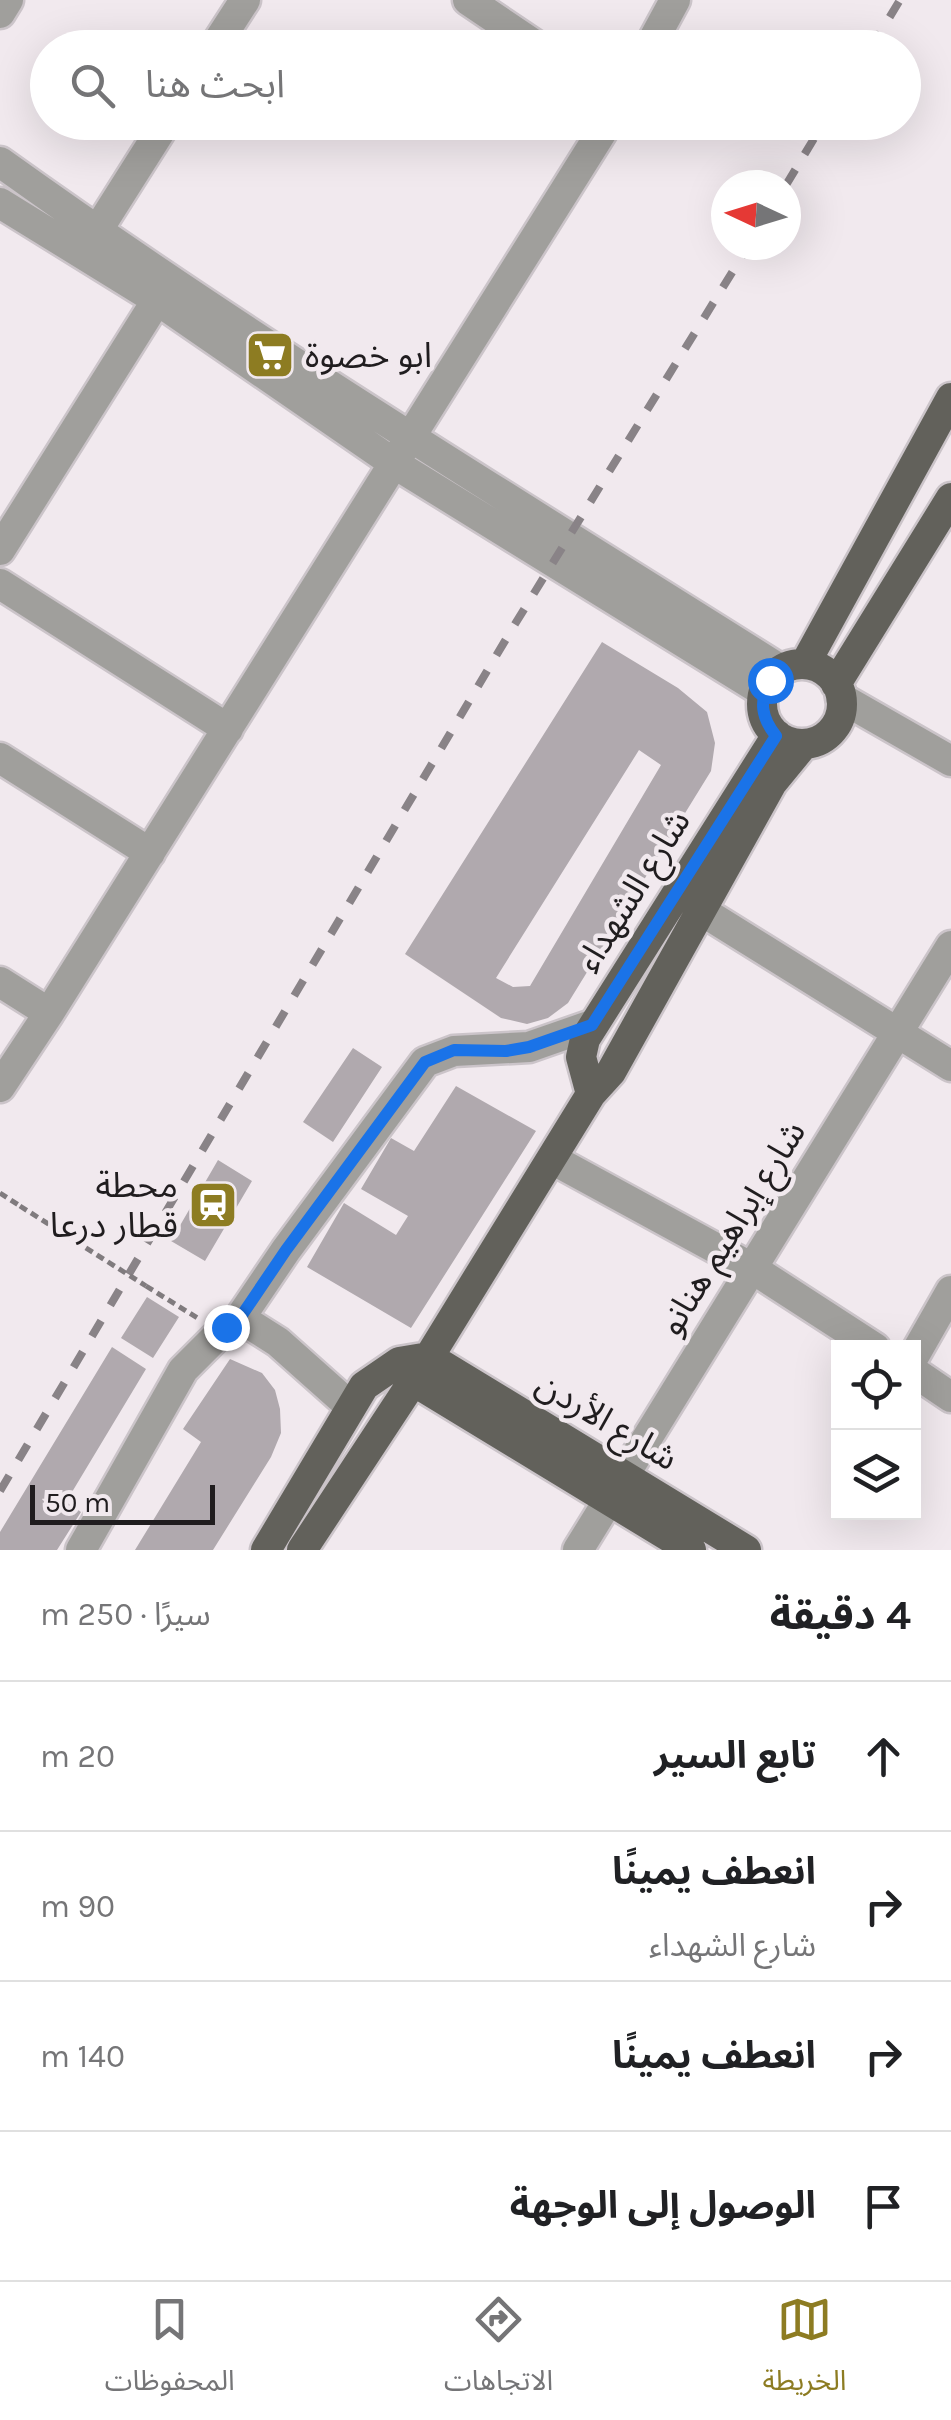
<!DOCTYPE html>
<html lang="ar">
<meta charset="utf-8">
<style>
body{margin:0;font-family:Karla,"Noto Sans Arabic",sans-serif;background:#f2f2f2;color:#202124;direction:rtl}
.controls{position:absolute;right:30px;bottom:30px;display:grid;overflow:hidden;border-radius:0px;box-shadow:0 10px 40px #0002}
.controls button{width:90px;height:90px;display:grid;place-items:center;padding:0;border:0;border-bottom:2px solid #e0e0e0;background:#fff;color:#202124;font:50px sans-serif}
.compass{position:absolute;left:711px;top:170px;width:90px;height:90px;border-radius:50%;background:#fff;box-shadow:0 10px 40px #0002;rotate:274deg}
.scale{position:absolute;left:30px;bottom:25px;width:185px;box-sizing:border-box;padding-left:10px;border:5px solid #201d1f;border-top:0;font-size:28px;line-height:35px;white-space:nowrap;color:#201d1f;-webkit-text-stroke:8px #f1e9ee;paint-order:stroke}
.stop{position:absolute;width:30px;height:30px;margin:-22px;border:8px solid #1a73e8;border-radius:50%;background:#fff}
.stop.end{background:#1a73e8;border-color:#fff;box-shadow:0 2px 10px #0008}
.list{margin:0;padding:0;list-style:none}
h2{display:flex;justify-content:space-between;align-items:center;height:130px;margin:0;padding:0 40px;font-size:42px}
h2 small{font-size:32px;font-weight:400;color:#757577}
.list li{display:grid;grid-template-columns:65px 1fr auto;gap:30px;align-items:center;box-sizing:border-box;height:150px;padding:0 40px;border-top:2px solid #e0e0e0}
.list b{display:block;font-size:38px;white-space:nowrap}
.list p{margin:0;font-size:32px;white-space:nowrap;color:#757577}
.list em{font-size:32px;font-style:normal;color:#757577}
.icon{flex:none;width:55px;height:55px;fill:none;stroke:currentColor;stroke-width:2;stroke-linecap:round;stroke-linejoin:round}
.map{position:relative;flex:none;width:951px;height:1550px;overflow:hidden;direction:ltr}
.search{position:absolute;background:#fff;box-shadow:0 10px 40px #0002;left:30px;right:30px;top:30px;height:110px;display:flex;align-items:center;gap:25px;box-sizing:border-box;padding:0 35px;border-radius:55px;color:#757577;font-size:38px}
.sheet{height:730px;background:#fff}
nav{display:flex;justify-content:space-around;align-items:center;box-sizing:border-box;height:140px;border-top:2px solid #e0e0e0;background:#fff;font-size:28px;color:#757577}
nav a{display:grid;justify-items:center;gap:5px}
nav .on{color:#8d7c22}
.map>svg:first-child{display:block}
.building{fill:#b0a9ae;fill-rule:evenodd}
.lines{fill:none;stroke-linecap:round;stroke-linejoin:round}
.minor-casing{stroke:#cbc4c9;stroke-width:35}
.major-casing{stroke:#cbc4c9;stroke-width:35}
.path{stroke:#807b7e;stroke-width:5;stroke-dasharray:8 5;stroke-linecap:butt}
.minor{stroke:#a09f9c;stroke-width:30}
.major{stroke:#62615b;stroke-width:30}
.rail{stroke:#898387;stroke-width:8;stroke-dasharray:18 18;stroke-linecap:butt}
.path-bridge{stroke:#807b7e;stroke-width:5;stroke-dasharray:8 5;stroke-linecap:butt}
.route{stroke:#1a73e8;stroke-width:12}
.labels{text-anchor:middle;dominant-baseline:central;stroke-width:9;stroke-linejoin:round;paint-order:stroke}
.poi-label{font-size:35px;fill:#201d1f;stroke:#f1e9ee;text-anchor:start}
.street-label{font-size:35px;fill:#201d1f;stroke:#f1e9ee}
</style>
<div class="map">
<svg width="951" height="1550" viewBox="0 0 951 1550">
<rect width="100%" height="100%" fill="#f1e9ee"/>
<!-- building -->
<path class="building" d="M 602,642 L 678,688 L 707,712 L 715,743 L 711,771 L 568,1003 L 548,1018 L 527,1024 L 501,1018 L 405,954 ZM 639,750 L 661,765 L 530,986 L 513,987 L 496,978 Z
M 353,1048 L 382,1067 L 333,1142 L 303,1122 Z
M 456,1086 L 536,1131 L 411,1328 L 307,1267 L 344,1203 L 396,1235 L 408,1216 L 361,1189 L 391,1138 L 414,1151 Z
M 218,1160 L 252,1181 L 205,1261 L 171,1241 Z
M 147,1297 L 179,1317 L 153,1358 L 121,1338 Z
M 112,1347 L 146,1369 L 66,1502 L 81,1512 L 57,1550 L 0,1550 L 0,1532 Z
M 230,1359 L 262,1373 L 275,1390 L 280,1409 L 281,1433 L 271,1457 L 213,1550 L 135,1550 L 201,1442 L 183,1429 Z"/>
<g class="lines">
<!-- minor casing -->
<g class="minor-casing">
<path id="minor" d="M 468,0 L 539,48
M 0,13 L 8,0
M 214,48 L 245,0
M 649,48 L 675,0
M 0,162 C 252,343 518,504 781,670
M 0,203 L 157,300 L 395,464 L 764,692
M 97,231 L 166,122
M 0,550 L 157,300
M 0,584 L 228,729
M 841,698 L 951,761
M 0,758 L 150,853
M 702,911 L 951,1066
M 0,982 L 49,1013
M 0,1087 L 49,1013 L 608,122
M 552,1159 L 750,1267 L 875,1348
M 914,1356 L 951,1291
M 914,1372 L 951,1397
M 351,1407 L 278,1342 L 240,1318 L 286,1250 L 425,1062 L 454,1051 L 529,1047 L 592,1025
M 81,1550 L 183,1370 L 226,1327 L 240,1318
M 578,1550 L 951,946"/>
</g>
<!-- major casing -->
<g class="major-casing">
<path id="major" d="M 805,664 L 951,398
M762 704a40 40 0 1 1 80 0a40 40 0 1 1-80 0Z
M 836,684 L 951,498
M 591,1094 L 581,1057 L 585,1039 L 777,735
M 429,1357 L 746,1550
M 413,1381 L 691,1550
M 266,1550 L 364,1386 L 399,1362 L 429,1357
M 302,1550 L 429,1357 L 591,1094 L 611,1072 L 772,783 L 804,744"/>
</g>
<!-- path -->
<path class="path" d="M 0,1193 L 20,1206
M 146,1286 L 199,1319"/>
<!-- minor -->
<use href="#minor" class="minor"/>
<!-- major -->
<use href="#major" class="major"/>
<!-- rail -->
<path class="rail" d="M 871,48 L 900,0
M 786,185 L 824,122
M 0,1491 L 515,624 L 749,245"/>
<!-- path-bridge -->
<path class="path-bridge" d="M 20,1206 L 146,1286"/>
</g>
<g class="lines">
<!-- route -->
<path class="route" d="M 226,1327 L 240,1318 L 286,1250 L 425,1062 L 454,1050 L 506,1051 L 529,1047 L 592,1025 L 776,736 C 761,717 759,701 770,680"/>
</g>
<!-- icons -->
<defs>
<g id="supermarket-square" transform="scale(2.5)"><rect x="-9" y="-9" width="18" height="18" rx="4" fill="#8d7c22" stroke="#f1e9ee"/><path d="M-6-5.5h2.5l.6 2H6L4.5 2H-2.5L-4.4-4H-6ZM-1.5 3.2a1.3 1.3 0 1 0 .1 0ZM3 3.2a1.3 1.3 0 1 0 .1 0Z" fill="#fff"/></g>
<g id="station-square" transform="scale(2.5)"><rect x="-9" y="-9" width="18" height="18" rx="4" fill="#8d7c22" stroke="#f1e9ee"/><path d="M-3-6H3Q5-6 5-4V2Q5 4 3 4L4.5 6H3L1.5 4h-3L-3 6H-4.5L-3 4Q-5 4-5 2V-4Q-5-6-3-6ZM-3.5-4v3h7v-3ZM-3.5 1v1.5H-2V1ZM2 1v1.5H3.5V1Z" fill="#fff"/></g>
</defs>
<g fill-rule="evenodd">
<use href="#supermarket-square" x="270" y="355"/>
<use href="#station-square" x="213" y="1205"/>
</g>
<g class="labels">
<!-- poi labels -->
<g class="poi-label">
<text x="305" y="355">ابو خصوة</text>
<text x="178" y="1185" text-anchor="end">محطة<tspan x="178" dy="40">قطار درعا</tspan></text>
</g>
<!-- street labels -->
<g class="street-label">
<text transform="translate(633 891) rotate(-58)">شارع الشهداء</text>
<text transform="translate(732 1228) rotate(-58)">شارع إبراهيم هنانو</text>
<text transform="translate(607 1421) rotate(31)">شارع الأردن</text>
</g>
</g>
</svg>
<div class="controls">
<button><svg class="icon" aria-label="locate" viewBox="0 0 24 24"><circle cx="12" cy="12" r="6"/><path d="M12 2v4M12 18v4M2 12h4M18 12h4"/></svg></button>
<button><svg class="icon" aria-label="layers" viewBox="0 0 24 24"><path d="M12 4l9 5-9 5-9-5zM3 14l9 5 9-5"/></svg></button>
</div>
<svg class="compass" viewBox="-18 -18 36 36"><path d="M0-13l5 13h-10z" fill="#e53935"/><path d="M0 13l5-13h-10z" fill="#757577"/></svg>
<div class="scale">50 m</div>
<div class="stop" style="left:770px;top:680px"></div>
<div class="stop end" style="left:226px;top:1327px"></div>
<div class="search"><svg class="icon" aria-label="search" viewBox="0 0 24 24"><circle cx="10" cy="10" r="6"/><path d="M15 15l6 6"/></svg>ابحث هنا</div>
</div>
<section class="sheet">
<h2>4 دقيقة<small>سيرًا · 250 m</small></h2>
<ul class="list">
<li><svg class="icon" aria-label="ahead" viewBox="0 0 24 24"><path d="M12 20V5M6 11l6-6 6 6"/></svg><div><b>تابع السير</b></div><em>20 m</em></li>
<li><svg class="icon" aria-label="right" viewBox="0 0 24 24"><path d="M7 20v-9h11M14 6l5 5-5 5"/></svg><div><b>انعطف يمينًا</b><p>شارع الشهداء</p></div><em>90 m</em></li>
<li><svg class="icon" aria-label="right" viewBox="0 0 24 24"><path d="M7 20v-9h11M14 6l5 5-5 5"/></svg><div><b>انعطف يمينًا</b></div><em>140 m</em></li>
<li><svg class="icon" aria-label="arrive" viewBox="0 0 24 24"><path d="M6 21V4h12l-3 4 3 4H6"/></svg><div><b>الوصول إلى الوجهة</b></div></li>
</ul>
</section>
<nav>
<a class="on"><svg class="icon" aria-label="map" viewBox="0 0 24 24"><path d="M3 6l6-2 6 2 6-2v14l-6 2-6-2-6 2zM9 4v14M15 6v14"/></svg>الخريطة</a>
<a><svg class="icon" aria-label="directions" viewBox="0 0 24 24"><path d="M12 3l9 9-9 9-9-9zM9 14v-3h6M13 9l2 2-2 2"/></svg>الاتجاهات</a>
<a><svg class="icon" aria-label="saved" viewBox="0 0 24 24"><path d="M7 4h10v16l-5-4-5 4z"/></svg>المحفوظات</a>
</nav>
